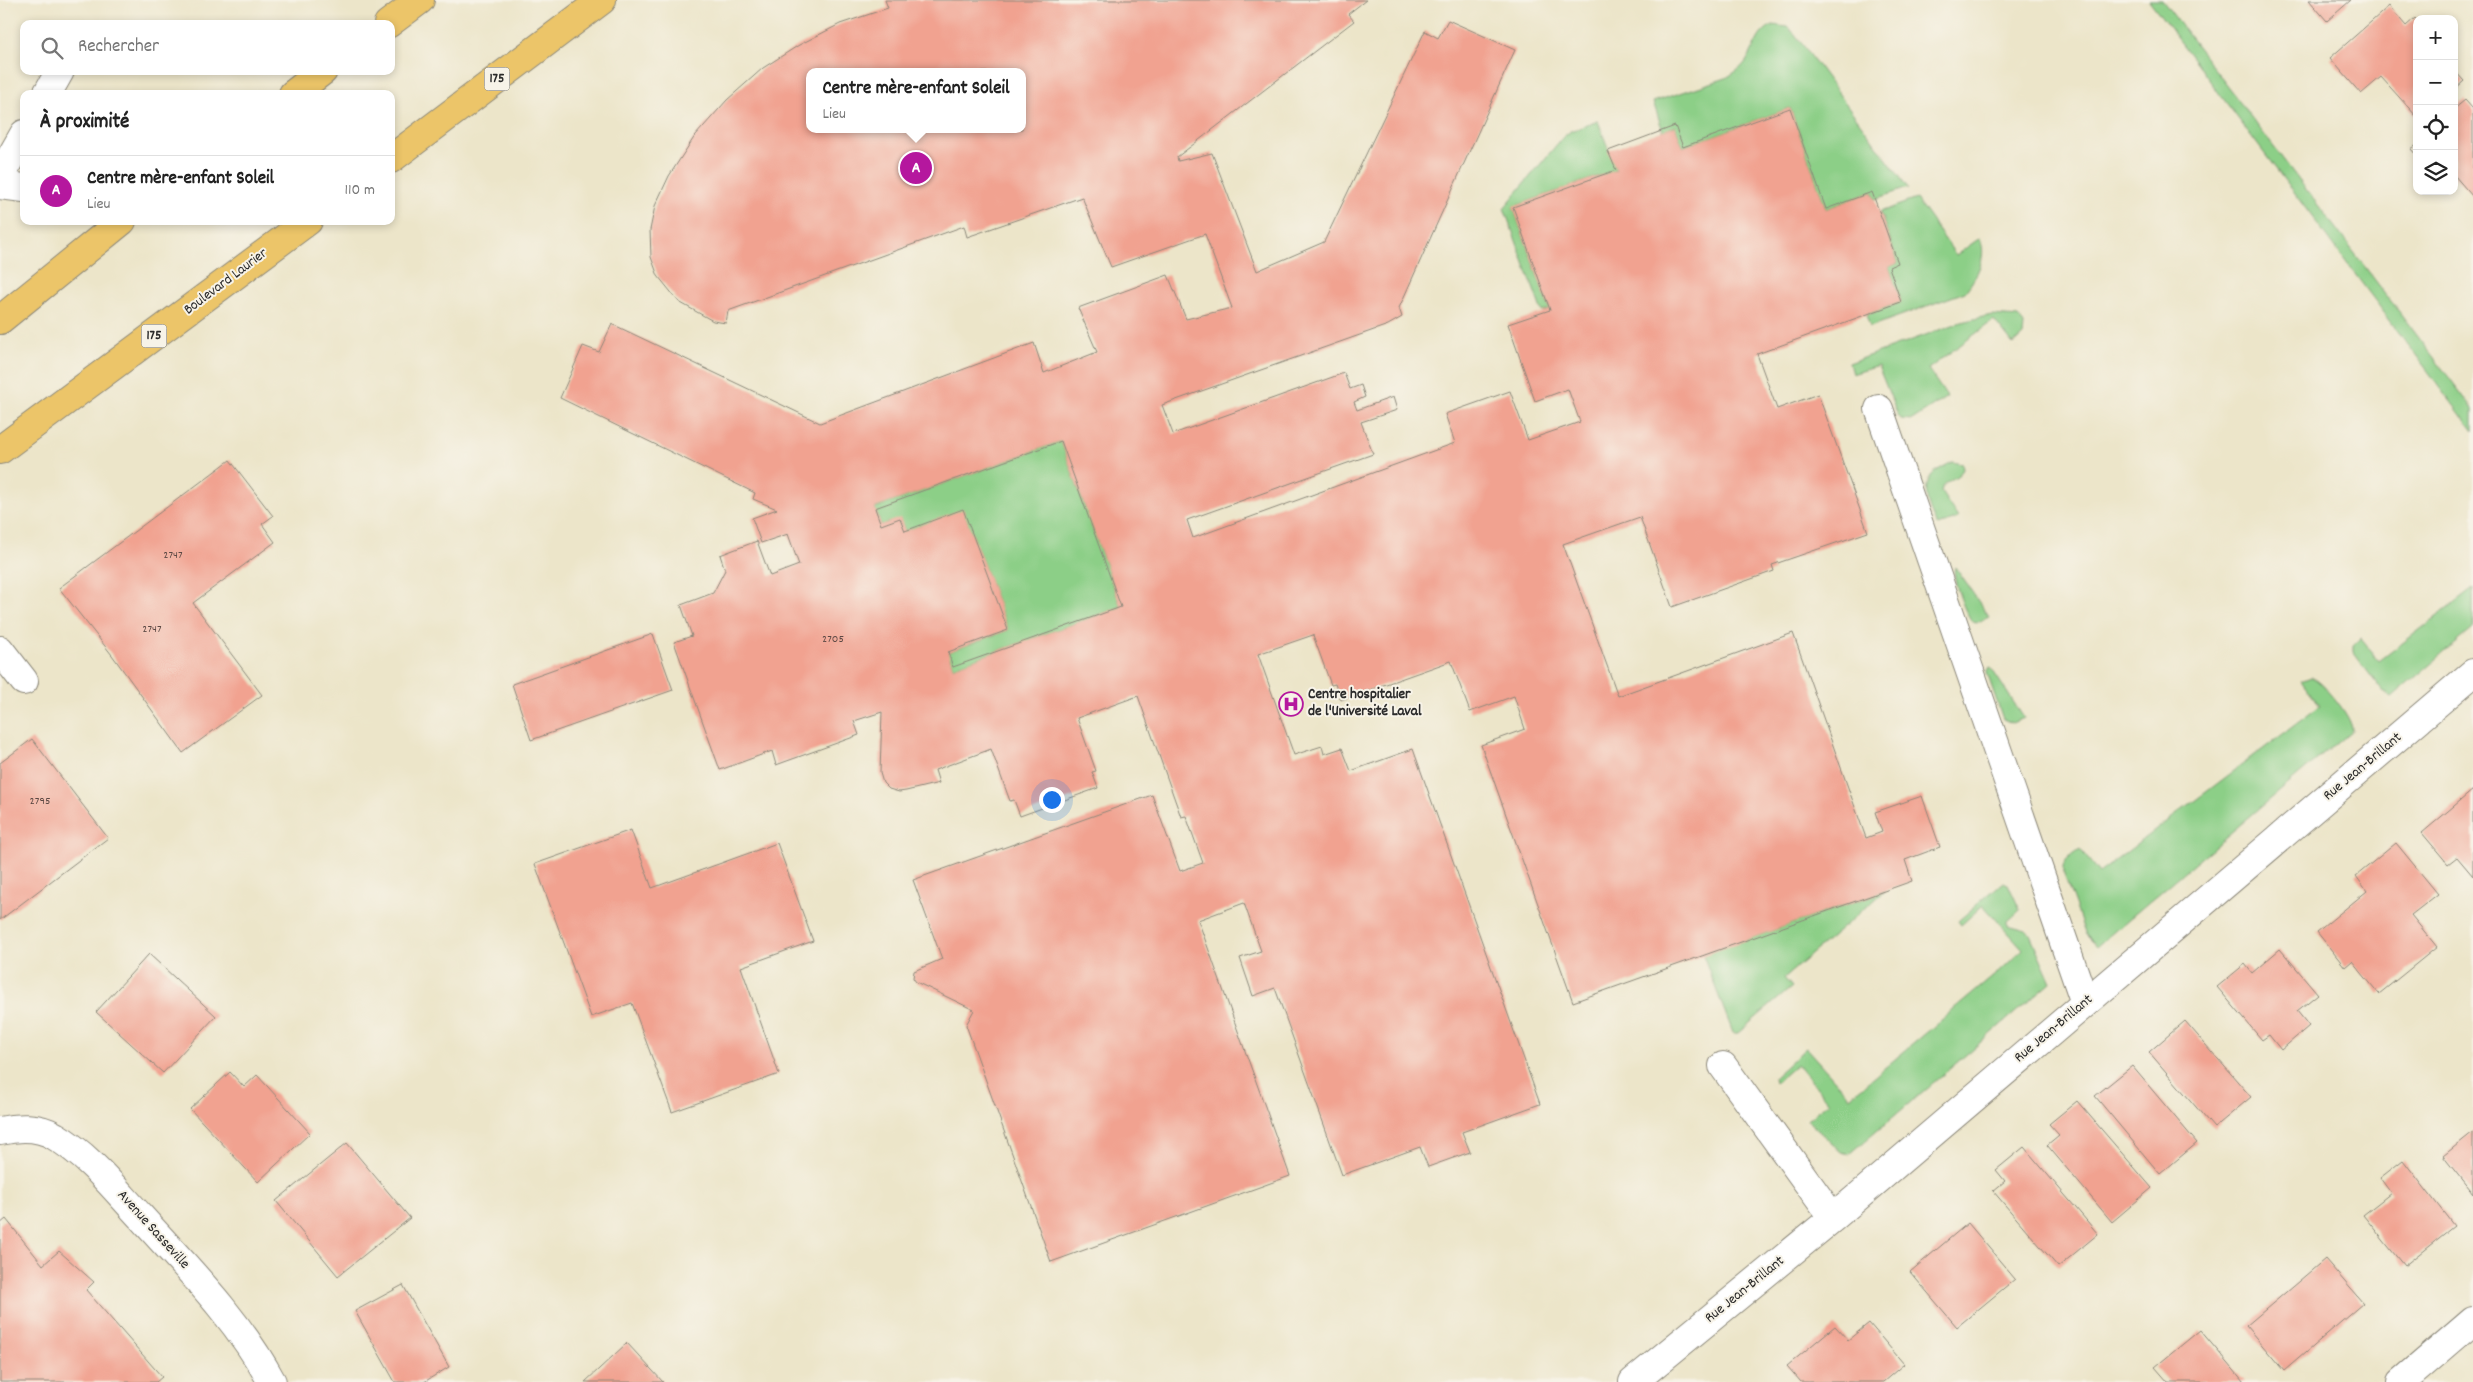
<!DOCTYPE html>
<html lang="fr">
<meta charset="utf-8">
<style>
body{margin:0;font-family:Dekko,sans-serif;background:#f6f6f6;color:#222}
.controls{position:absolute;right:15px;top:15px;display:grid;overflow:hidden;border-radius:10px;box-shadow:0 2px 8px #0003}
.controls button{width:45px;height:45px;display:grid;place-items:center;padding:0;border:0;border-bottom:1px solid #e0e0e0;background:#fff;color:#222;font:25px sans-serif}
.you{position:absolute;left:1051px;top:799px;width:18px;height:18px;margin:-12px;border:4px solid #fff;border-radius:50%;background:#1a73e8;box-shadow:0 0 0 8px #1a73e833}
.badge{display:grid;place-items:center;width:32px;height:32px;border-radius:50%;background:#b5179e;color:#fff;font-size:16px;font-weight:700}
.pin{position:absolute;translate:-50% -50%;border:2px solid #fff;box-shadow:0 1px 5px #0006}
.popup{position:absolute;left:806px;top:68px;width:220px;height:65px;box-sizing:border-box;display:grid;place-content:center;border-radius:10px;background:#fff;filter:drop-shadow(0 1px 4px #0005);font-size:16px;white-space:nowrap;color:#767676}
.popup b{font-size:19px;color:#222}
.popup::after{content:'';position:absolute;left:50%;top:100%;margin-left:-10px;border:10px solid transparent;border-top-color:#fff}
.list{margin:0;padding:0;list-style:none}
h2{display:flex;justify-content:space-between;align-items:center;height:65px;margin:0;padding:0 20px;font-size:21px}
h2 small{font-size:16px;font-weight:400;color:#767676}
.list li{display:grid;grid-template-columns:32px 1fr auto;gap:15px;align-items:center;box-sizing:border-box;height:70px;padding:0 20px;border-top:1px solid #e0e0e0}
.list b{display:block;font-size:19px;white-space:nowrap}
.list p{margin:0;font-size:16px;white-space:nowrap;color:#767676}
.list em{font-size:16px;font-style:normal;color:#767676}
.icon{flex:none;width:28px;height:28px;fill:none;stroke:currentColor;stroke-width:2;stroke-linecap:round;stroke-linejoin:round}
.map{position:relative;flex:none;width:2473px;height:1382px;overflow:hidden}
.search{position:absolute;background:#fff;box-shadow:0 2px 8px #0003;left:20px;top:20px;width:375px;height:55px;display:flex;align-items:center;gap:12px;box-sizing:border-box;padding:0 18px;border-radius:10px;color:#767676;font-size:19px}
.panel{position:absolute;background:#fff;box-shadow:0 2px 8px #0003;left:20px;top:90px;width:375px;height:135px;border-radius:10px}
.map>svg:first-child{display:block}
.green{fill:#8ccf87;stroke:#5c7d59}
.building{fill:#f1a290;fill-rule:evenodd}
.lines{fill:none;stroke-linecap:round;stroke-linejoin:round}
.minor-casing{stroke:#8c887a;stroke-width:30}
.major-casing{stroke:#8c887a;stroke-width:30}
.minor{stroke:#fff;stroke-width:28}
.major{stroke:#ecc569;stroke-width:28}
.labels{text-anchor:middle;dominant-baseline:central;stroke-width:4;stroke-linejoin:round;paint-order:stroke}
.number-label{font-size:12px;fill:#5c4944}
.shield{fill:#f7f3e8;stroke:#686764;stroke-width:1}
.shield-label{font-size:14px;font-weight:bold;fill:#2b2b2b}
.street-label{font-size:15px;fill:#2b2b2b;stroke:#f7f3e8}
.poi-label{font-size:15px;font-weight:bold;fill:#2b2b2b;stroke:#f7f3e8;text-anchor:start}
</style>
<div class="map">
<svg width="2473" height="1382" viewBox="0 0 2473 1382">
<rect width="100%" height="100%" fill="#f7f3e8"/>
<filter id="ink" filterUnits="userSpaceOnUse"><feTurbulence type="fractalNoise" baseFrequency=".02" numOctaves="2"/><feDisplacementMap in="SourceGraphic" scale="10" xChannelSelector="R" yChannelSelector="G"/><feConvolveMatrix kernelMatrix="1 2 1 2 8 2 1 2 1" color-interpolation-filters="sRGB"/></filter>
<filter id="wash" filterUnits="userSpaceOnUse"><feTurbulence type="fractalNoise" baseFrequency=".0096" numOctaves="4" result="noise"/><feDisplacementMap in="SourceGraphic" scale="20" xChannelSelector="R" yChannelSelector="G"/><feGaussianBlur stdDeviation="1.12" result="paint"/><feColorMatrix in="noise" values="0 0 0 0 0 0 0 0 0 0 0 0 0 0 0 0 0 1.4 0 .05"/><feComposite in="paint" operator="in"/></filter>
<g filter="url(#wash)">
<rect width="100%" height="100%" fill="#ece5c9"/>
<!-- green -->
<path class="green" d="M 2149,0 L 2162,0 L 2473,409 L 2473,431 Z
M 1773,25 L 1787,27 L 1794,33 L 1908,188 L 1875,199 L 1872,192 L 1826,209 L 1790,108 L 1683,147 L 1675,126 L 1663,131 L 1653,102 L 1726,78 C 1734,73 1742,68 1747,60 C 1756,46 1757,32 1773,25 Z
M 1598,121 L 1616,170 L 1513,207 L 1550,310 L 1542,312 L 1504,208 L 1563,137 L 1571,131 Z
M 1916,199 L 1956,255 L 1980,238 C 1988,257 1976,278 1965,292 L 1870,327 L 1866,315 L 1901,302 L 1889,267 L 1898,263 L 1880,212 Z
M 1992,315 L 2018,317 L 2024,325 L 2023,335 L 2013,344 L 1994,320 L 1928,369 L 1947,397 L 1912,420 L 1901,419 L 1898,415 L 1878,366 L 1852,374 L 1849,363 L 1961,322 Z
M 1061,441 L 1121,607 L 953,667 L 948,652 L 1008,630 L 963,510 L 905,531 L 900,519 L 881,525 L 875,508 Z
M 1952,462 L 1962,464 L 1963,469 C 1959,479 1942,480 1941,492 L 1958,518 L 1938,526 C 1930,514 1921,489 1931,476 C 1936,470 1945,466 1952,462 Z
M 1955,567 L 1989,617 L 1976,623 L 1971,621 C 1965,612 1951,577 1955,567 Z
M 2473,589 L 2473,628 L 2392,697 L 2383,692 L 2353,652 L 2353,645 L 2360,638 L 2379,661 Z
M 1991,668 L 2024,718 L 2012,723 L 2003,719 L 1987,673 L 1987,670 Z
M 2311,677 C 2322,680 2353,718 2352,730 L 2097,946 L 2086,935 L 2063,872 C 2061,860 2071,856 2080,849 L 2099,873 L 2320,706 L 2301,681 Z
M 2003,882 L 2008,884 L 2020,910 L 2008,921 L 2008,925 L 2026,930 L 2030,934 L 2051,982 L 1850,1154 L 1841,1152 L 1807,1120 L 1829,1102 L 1797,1064 L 1775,1083 L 1774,1077 L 1806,1048 L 1850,1097 L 2002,969 L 2023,949 L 1983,905 L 1961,925 L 1958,921 Z
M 1885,891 L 1784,978 L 1792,987 L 1738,1033 L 1733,1033 L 1703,955 Z"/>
<g id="blocks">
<!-- building -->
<path class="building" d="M 885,0 L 1366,0 L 1348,14 L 1354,21 L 1177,157 L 1178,161 L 1212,153 L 1257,271 L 1324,242 L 1425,31 L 1438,38 L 1448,20 L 1515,50 L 1399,308 L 1402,317 L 1388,325 L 1162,405 L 1173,434 L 1344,373 L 1350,389 L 1361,385 L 1365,397 L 1354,402 L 1357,410 L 1393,397 L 1397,410 L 1361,422 L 1373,454 L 1187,520 L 1193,538 L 1455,443 L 1445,414 L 1510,391 L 1528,440 L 1580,422 L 1568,389 L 1535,401 L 1508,324 L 1550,310 L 1513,207 L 1616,170 L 1608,151 L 1675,126 L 1683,147 L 1790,108 L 1826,209 L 1872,192 L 1898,263 L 1889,267 L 1901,302 L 1757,354 L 1777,409 L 1818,394 L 1868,532 L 1772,565 L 1774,571 L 1672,607 L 1640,517 L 1563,544 L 1618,696 L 1793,633 L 1866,838 L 1882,832 L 1875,812 L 1922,796 L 1940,847 L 1905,860 L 1912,881 L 1573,1002 L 1481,745 L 1525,729 L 1514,696 L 1470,712 L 1451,661 L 1341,700 L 1335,684 L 1331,685 L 1313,635 L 1258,654 L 1294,755 L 1322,746 L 1324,754 L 1342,748 L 1351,771 L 1413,749 L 1540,1104 L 1462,1132 L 1470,1152 L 1428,1167 L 1420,1147 L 1342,1175 L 1275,988 L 1253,996 L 1240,958 L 1261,951 L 1244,903 L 1198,920 L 1290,1176 L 1051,1262 L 966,1025 L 974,1010 L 916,982 L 913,978 L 914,971 L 942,959 L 913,880 L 1152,795 L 1180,871 L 1203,863 L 1186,816 L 1181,817 L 1138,696 L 1077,718 L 1096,771 L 1092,772 L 1098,788 L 1020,816 L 1014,800 L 1010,801 L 991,749 L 935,770 L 939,783 L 906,791 L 899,792 L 889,789 L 883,783 L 880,773 L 882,712 L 854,721 L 859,735 L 776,765 L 772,751 L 720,770 L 674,642 L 692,636 L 681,605 L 713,593 L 725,570 L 720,555 L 757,541 L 770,576 L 799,565 L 788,534 L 761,543 L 752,518 L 777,509 L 753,499 L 755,493 L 560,398 L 583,346 L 599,352 L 612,324 L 820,423 L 1034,343 L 1044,373 L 1097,352 L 1078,308 L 1168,275 L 1186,319 L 1232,308 L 1205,234 L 1111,267 L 1082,197 L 967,237 L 964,226 L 728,311 L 726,323 L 713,321 L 679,302 L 658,276 L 651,257 L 650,230 L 655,206 L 669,176 L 695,136 L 727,100 L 763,68 L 799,45 L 840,24 L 888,8 ZM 810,72 L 1022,72 L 1022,129 L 810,129 ZM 1061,441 L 1121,607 L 953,667 L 948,652 L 1008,630 L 963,509 L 905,531 L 900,518 L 881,525 L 875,508 Z
M 2309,0 L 2351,0 L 2327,21 Z
M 2389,6 L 2406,26 L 2415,18 L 2417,20 L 2417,117 L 2381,77 L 2361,94 L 2330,58 Z
M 2454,70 L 2464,81 L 2454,90 Z
M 2465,100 L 2473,109 L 2473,197 L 2454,175 L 2454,109 Z
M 2417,145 L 2417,156 L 2411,149 Z
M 230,460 L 273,516 L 262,524 L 275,542 L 193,603 L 262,695 L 183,753 L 112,655 L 59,588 Z
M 653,634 L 673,690 L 531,740 L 512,684 Z
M 32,739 L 108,838 L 0,920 L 0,763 Z
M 2473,790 L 2473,876 L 2457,857 L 2448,864 L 2422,833 Z
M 631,830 L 652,888 L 777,843 L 813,941 L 741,967 L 779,1074 L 672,1112 L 632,1003 L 591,1017 L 535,864 Z
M 2396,843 L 2438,894 L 2411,915 L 2437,947 L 2379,994 L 2352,961 L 2345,967 L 2317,932 L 2367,891 L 2356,876 Z
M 2280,949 L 2318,994 L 2297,1011 L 2309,1026 L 2281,1050 L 2269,1035 L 2262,1040 L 2217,987 L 2245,964 L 2252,973 Z
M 149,954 L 216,1016 L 163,1073 L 96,1012 Z
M 2185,1021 L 2251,1097 L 2214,1128 L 2149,1052 Z
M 2132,1066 L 2197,1143 L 2160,1174 L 2095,1096 Z
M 230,1072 L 244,1087 L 257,1075 L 310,1133 L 258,1182 L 190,1109 Z
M 2077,1101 L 2152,1188 L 2112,1222 L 2047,1145 L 2059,1135 L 2049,1124 Z
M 2473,1132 L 2473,1194 L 2443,1156 Z
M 347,1143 L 410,1218 L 338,1276 L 276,1201 Z
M 2024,1147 L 2098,1234 L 2058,1267 L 1993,1191 L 2005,1181 L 1996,1170 Z
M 2403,1160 L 2454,1226 L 2404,1266 L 2363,1215 L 2391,1193 L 2380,1178 Z
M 6,1219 L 43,1265 L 59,1251 L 94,1282 L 86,1290 L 162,1377 L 156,1382 L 0,1382 L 0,1224 Z
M 1968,1223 L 2015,1279 L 1957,1327 L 1910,1272 Z
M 2325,1259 L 2363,1303 L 2284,1371 L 2246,1326 Z
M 403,1285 L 449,1367 L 424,1382 L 395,1382 L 355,1311 Z
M 1869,1323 L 1904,1364 L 1883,1382 L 1801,1382 L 1787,1366 L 1835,1326 L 1848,1340 Z
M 2200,1330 L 2244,1382 L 2168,1382 L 2155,1367 Z
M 627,1343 L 663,1382 L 585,1382 Z"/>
</g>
</g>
<g filter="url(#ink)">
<use href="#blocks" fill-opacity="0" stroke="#8c887a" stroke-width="1"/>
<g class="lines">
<!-- minor casing -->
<g class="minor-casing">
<path id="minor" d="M 47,94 L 60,71
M 0,176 L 24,134
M 0,185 L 24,188
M 1879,409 L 2085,1003
M 0,650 L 24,681
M 1723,1066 L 1833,1218
M 0,1131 C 17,1127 39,1126 55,1136 C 88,1155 114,1188 140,1216 C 188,1269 238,1319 272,1382
M 1633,1382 L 1833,1218 L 2473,673
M 2402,1382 L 2473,1321"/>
</g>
<!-- major casing -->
<g class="major-casing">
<path id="major" d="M 388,24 L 420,0
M 293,94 L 323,71
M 391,159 L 602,0
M 0,320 L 122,221
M 0,450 L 308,221"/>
</g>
<!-- minor -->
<use href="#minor" class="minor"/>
<!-- major -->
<use href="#major" class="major"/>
</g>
</g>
<!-- icons -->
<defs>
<g id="hospital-ring" transform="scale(1.25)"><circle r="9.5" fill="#f7f3e8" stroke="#b5179e" stroke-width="1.5"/><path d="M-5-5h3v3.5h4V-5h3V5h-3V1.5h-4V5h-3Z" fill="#b5179e"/></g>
</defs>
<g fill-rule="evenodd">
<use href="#hospital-ring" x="1291" y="704"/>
</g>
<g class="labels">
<!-- number labels -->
<g class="number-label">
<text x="173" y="555">2747</text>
<text x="152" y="629">2747</text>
<text x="833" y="639">2705</text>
<text x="40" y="801">2795</text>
</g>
<!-- shield labels -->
<g class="shield">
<rect x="484.5" y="67.5" width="25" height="23" rx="4"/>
<rect x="141.5" y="324.5" width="25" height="23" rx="4"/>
</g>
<g class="shield-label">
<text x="497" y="79">175</text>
<text x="154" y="336">175</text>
</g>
<!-- street labels -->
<g class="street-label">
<text transform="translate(226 282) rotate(-37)">Boulevard Laurier</text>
<text transform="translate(2363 767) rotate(-40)">Rue Jean-Brillant</text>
<text transform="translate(2054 1029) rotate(-40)">Rue Jean-Brillant</text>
<text transform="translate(153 1230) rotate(48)">Avenue Sasseville</text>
<text transform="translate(1745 1290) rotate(-39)">Rue Jean-Brillant</text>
</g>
<!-- poi labels -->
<g class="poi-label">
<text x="1308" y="695">Centre hospitalier<tspan x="1308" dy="17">de l'Université Laval</tspan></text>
</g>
</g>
</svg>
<div class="controls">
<button>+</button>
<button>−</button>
<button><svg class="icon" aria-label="locate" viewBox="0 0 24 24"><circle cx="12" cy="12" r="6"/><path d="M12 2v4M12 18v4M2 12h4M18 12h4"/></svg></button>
<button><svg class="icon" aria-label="layers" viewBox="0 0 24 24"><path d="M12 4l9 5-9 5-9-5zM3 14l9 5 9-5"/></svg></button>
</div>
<div class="you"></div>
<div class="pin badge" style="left:916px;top:168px">A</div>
<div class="popup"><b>Centre mère-enfant Soleil</b>Lieu</div>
<div class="search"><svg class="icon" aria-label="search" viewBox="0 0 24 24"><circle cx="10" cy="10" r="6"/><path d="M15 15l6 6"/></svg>Rechercher</div>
<section class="panel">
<h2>À proximité<small></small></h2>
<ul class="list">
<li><span class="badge">A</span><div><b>Centre mère-enfant Soleil</b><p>Lieu</p></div><em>110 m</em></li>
</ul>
</section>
</div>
